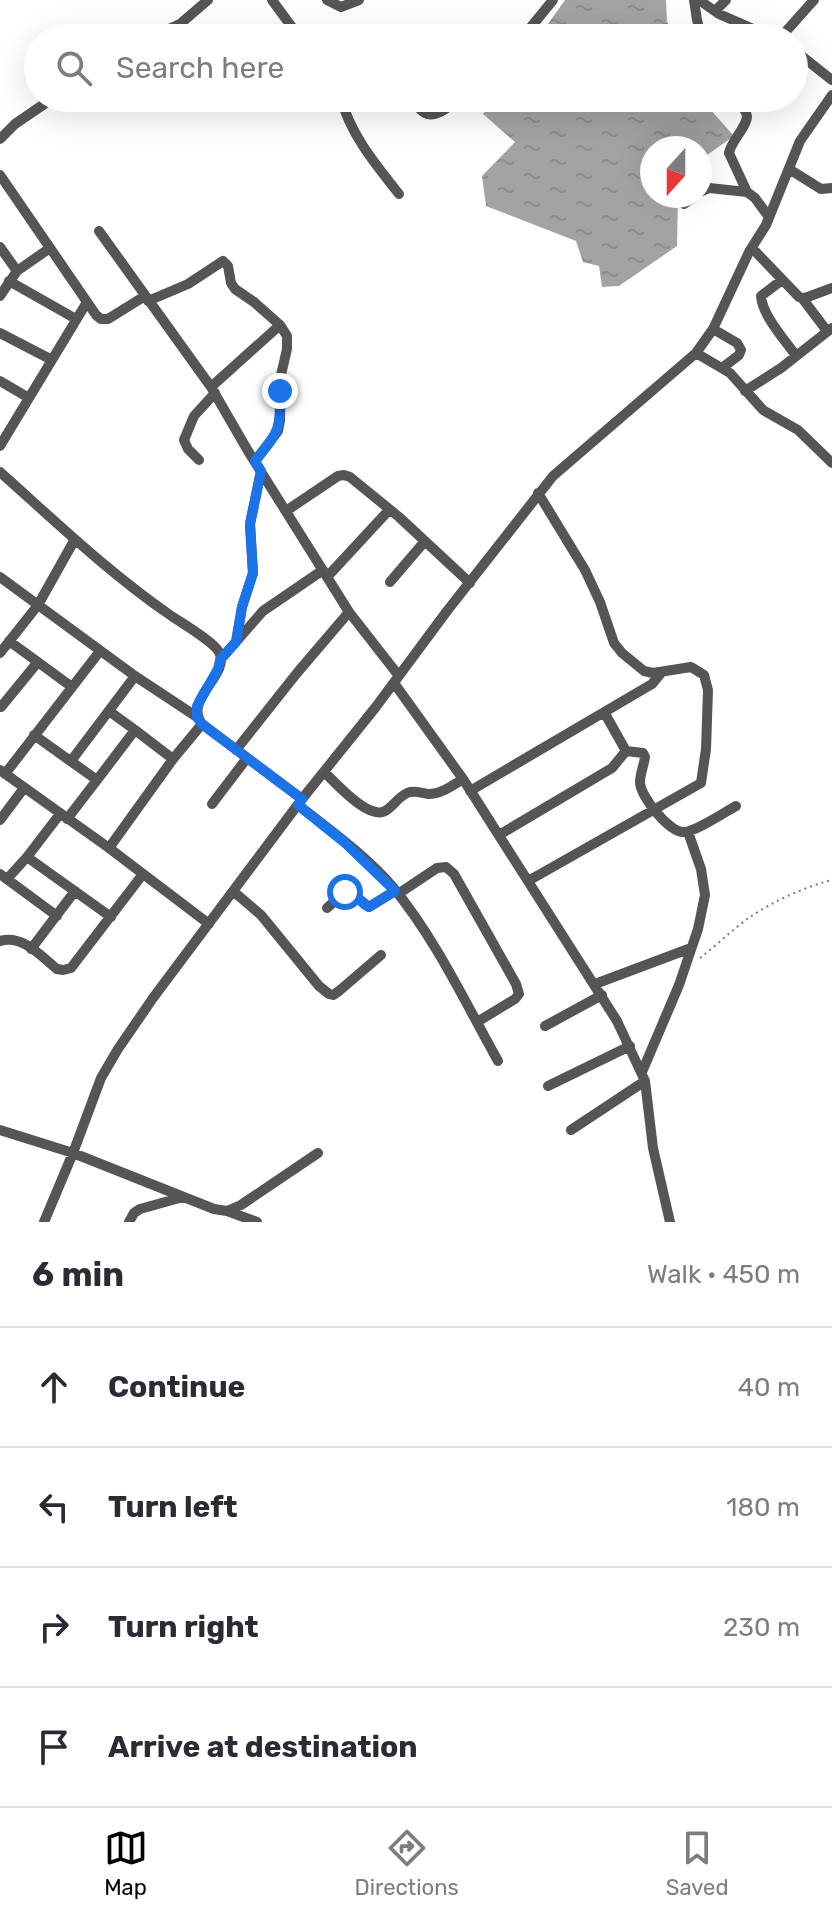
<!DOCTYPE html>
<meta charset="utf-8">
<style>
body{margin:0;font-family:Rubik,sans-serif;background:#f7f7f7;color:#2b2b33}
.compass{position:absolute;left:640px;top:136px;width:72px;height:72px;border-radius:50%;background:#fff;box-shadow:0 8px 32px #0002;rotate:201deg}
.stop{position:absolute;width:24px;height:24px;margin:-18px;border:6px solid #1a73e8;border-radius:50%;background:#fff}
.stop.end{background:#1a73e8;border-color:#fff;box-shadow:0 2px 8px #0008}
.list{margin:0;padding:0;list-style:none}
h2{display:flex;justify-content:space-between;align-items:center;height:104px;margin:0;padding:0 32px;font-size:34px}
h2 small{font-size:26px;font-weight:400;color:#7c7c81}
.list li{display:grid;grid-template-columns:52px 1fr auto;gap:24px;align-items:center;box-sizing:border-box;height:120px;padding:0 32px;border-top:2px solid #e1e1e2}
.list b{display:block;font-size:30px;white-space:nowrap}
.list em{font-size:26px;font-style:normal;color:#7c7c81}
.icon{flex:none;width:44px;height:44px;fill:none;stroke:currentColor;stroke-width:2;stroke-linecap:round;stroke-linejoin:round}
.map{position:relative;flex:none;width:832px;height:1222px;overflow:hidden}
.search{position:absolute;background:#fff;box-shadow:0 8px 32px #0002;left:24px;right:24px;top:24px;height:88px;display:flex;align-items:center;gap:20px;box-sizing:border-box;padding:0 28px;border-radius:44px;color:#7c7c81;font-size:30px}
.sheet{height:584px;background:#fff}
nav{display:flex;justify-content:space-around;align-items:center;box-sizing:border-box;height:112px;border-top:2px solid #e1e1e2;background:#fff;font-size:22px;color:#7c7c81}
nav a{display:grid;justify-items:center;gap:4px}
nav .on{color:#000}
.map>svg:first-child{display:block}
.water{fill:url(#water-ripples)}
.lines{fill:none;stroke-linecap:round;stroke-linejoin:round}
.path{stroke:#777;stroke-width:2;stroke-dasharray:2 4;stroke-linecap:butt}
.minor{stroke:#555;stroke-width:10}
.route{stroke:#1a73e8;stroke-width:10}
</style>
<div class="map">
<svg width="832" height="1222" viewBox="0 0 832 1222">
<defs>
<pattern id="water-ripples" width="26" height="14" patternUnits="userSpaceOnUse" patternTransform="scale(2)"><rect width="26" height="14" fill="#a3a3a3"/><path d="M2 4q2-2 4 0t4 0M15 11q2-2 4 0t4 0" fill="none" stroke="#8b8b8b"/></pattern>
</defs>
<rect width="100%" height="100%" fill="#fff"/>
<!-- water -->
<path class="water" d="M 565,0 L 666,0 L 667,22 L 678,38 L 538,38 Z
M 495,98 L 700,98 L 734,136 L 700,160 L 700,148 L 652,148 L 652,196 L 678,196 L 677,246 L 619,286 L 602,287 L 599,266 L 583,262 L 576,241 L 486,206 L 482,176 L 515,142 L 483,114 Z"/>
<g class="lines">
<!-- path -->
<path class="path" d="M 700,958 C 717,945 733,929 750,917 C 774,901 804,887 832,880"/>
<!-- minor -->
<path class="minor" d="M 272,0 L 300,38
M 327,0 L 341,7 L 359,0
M 694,0 L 697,20 L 702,38
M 699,0 L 719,14 L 774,38
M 715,11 L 726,0
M 149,38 L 180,24 L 208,0
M 522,38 L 553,0
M 780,38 L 814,0
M 794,50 L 832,80
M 341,98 C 350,134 376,165 399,194
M 410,98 C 414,102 419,110 425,113 C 436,119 452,104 461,98
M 736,98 C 739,103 746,110 747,116 C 747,127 731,141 729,153 L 747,192
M 0,139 L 15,124 L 53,98
M 789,169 L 821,189 L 832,188
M 0,175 L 96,315 L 101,319 L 108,319 L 145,296
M 700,192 L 709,188 L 747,192 L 755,198 L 769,217
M 684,204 L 695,196
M 99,231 L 211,387 L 248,451 L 349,612 L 399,676
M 0,247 L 17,271
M 752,248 L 799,297 L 805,298 L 832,288
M 782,280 L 761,296 C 762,315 785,340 796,356
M 9,281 L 76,319
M 0,296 L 17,271 L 50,248
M 802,298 L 827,331
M 148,301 L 188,284 L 223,261 L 228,266 L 231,283 L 235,289 L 254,302 L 280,325 L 287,336 L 287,349 L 281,375 L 280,421 L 278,431 L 255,461
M 713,329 L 737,343 L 741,350 L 739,355 L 722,368
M 0,333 L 52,360
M 696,353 L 730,373 L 763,410 L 798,430 L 832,463
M 0,381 L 29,398
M 211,387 L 280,325
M 745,391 L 781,368 L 832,328
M 0,446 L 87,302
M 199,460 L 188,449 L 184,440 L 194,416 L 215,393
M 0,472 C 55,521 109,573 170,615 C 180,622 214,642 219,652 C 231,675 183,698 202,724 L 302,799
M 286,511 L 338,476 L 344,475 L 350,477 L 399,517 L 470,583
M 0,577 L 135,676 L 197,717
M 327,577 L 389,510
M 390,582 L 425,541
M 9,641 L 72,687
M 236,642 L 242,607 L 253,573 L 250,524 L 261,471
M 0,653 L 38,605 L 75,539
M 220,660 L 263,611 L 323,570
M 394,683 L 463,779 L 617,1021 L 645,1081 L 653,1148 L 670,1222
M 1,707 L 37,663
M 109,711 L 135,730
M 604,712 L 626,751 L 643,753 L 645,757 C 644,765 640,774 640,782 C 640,797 670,833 684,832 C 695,832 725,812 736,806
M 34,735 L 97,780 L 135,730 L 173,759
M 236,750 L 297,673 L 349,612
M 71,761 L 135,676
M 0,770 L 109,848 L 209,924
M 324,772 C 336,783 368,820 385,811 C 394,806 399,795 410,792 C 416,791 422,793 428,794 C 441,794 452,786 463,779
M 5,774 L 100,651
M 470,791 L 652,684 L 661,673
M 212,804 L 247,758
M 298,805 C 330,830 365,855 392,886 C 435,938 465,1002 498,1061
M 67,819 L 97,780
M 0,820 L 24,788
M 499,835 L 612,768 L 626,751
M 109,848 L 173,759 L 202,724
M 27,857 L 111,917
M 0,874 L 57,916
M 7,879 L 27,857 L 60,814
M 528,881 L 701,783 L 706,749 L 708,690 L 704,675 L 691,667 L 653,673 L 644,671 L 622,653 L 614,643 L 600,602 L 585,570 L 538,493
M 233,891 L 261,915 L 319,986 L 329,994 L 333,995 L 339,991 L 381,955
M 398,894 L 437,868 L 446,867 L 454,874 L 516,984 L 519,994 L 515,999 L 477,1022
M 327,908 L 345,892 L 352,893 L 369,907 L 395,891
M 0,941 C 22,934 41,956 57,969 L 63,970 L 71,968 L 143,874
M 31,949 L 75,891
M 595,984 L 691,948
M 545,1026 L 602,995
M 642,1072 L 679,985 L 698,929 L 705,895 L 701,869 L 688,832
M 548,1086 L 630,1046
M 0,1130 L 73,1153 L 214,1209 L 227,1211 L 241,1205 L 318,1153
M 571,1130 L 645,1081
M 227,1211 L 257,1222
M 44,1222 L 73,1153 L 101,1078 L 118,1049 L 153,998 L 302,799 L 375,708 L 447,611 L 553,476 L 696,353 L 713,329 L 749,252 L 766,225 L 800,141 L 832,95
M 129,1222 L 134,1213 L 140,1209 L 183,1197"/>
</g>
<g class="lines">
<!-- route -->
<path class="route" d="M 280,391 C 280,431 280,430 255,461 L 261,471 L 250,524 L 253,573 L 242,607 L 236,642 L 220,660 L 218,669 L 197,706 L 197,717 L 202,724 L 302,799 L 298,805 L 344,842 L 395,891 L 369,907 C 360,904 356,891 345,892"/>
</g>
</svg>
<svg class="compass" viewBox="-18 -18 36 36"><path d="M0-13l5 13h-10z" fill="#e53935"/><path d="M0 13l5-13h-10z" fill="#7c7c81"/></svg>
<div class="stop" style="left:345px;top:892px"></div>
<div class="stop end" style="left:280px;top:391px"></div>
<div class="search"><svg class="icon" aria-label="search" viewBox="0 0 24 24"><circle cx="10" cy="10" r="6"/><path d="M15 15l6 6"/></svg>Search here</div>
</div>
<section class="sheet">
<h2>6 min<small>Walk · 450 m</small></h2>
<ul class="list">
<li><svg class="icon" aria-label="ahead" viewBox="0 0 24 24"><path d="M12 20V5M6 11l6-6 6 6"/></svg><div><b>Continue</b></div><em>40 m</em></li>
<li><svg class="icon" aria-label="left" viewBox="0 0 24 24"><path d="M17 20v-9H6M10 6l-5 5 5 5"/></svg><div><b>Turn left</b></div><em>180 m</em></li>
<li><svg class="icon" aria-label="right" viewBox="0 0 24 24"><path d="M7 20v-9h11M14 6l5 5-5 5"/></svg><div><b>Turn right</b></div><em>230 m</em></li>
<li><svg class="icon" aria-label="arrive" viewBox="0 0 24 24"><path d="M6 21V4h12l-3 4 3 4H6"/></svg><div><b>Arrive at destination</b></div></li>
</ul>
</section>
<nav>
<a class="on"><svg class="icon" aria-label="map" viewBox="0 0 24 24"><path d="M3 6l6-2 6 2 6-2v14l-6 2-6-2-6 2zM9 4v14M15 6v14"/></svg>Map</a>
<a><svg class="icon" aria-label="directions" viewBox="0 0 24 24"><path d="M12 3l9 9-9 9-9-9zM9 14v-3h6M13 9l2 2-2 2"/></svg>Directions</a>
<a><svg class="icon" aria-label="saved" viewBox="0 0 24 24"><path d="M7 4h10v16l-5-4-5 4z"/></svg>Saved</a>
</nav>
